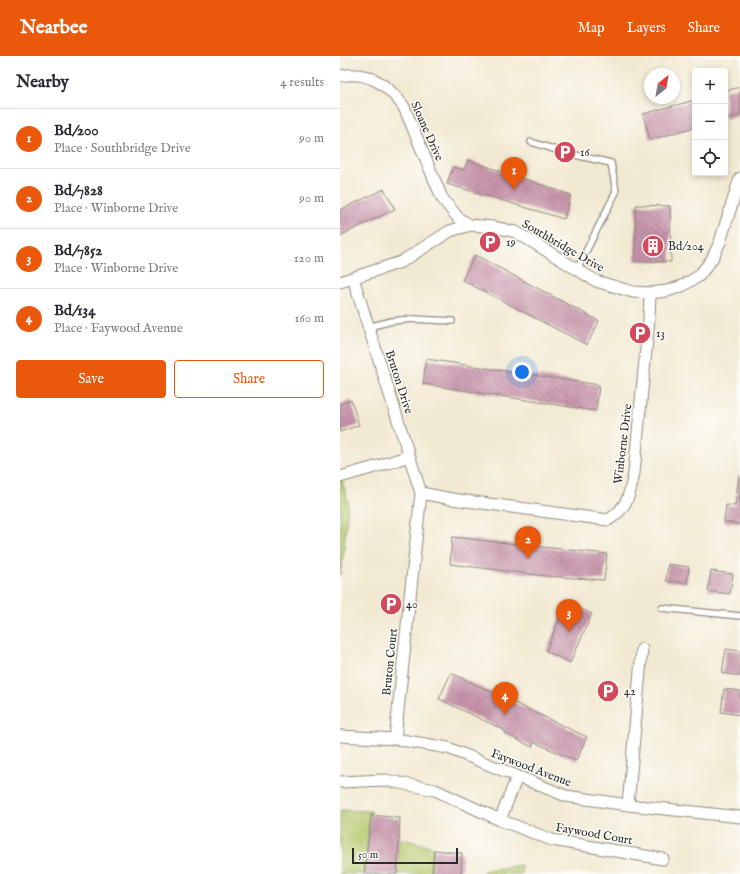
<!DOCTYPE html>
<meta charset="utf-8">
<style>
body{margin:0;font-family:"IM FELL English",serif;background:#f7f7f7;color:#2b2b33}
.controls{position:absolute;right:12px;top:12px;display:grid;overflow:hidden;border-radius:4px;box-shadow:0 2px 6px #0003}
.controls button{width:36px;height:36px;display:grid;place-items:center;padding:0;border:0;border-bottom:1px solid #e1e1e2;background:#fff;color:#2b2b33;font:20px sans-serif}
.compass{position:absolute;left:304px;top:12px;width:36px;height:36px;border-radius:50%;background:#fff;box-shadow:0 2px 6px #0003;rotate:31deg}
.scale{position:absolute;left:12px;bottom:10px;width:106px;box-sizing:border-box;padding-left:4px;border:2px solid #2b2b2b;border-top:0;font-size:11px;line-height:14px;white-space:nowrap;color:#2b2b2b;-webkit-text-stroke:3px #fdfcf7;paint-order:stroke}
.you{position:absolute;left:182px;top:316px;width:14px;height:14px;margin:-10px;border:3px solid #fff;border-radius:50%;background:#1a73e8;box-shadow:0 0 0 6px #1a73e833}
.badge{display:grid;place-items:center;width:26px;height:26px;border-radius:50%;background:#ea580c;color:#fff;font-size:13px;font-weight:700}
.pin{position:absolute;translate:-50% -33px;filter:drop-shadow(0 1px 2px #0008)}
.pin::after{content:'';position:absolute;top:21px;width:14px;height:12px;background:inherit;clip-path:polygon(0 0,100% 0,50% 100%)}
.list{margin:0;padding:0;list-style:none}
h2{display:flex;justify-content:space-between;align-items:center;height:52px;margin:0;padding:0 16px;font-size:17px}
h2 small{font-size:13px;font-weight:400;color:#7c7c81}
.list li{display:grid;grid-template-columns:26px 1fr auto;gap:12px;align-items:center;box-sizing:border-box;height:60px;padding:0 16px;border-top:1px solid #e1e1e2}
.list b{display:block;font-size:15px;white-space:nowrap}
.list p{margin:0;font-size:13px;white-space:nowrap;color:#7c7c81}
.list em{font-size:13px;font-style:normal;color:#7c7c81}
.actions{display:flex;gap:8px;padding:12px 16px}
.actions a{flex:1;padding:9px 0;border:1px solid #ea580c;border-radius:4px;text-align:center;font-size:14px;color:#ea580c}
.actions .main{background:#ea580c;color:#fff}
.icon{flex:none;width:22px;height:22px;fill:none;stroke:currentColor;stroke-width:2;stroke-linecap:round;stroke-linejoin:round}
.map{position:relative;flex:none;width:400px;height:818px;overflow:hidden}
header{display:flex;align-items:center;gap:24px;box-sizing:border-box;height:56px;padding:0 20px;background:#ea580c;color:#fff}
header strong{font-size:19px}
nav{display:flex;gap:22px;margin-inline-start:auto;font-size:14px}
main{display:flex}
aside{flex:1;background:#fff}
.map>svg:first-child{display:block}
.green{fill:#b3c76b;stroke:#6f794b}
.building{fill:url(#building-back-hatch)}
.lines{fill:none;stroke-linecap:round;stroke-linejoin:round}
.service-casing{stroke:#8e8a7e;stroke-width:8}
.minor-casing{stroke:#8e8a7e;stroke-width:13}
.service{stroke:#fff;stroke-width:5.5}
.minor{stroke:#fff;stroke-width:11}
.labels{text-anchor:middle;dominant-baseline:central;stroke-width:3;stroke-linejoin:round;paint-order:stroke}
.street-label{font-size:12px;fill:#2b2b2b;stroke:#fdfcf7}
.poi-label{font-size:12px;fill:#2b2b2b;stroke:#fdfcf7;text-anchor:start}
</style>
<header>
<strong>Nearbee</strong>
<nav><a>Map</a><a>Layers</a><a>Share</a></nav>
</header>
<main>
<aside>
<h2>Nearby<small>4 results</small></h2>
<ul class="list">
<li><span class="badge">1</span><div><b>Bd/200</b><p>Place · Southbridge Drive</p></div><em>90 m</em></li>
<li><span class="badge">2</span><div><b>Bd/7828</b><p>Place · Winborne Drive</p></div><em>90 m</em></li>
<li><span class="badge">3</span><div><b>Bd/7852</b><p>Place · Winborne Drive</p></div><em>120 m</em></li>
<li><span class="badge">4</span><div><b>Bd/134</b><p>Place · Faywood Avenue</p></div><em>160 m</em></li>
</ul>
<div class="actions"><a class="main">Save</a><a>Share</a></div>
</aside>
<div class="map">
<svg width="400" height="818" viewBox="0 0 400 818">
<defs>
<pattern id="building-back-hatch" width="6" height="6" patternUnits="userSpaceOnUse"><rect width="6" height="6" fill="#c793aa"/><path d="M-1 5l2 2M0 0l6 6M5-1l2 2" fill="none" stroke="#a2788b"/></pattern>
</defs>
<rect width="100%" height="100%" fill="#fdfcf7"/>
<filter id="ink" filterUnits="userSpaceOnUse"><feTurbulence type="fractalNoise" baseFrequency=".025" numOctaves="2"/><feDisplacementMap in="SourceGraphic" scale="8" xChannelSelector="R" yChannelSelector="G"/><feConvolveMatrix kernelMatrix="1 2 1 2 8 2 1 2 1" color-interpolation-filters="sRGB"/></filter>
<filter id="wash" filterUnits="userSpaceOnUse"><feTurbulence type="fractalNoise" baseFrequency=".012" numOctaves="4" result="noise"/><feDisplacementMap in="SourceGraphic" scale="16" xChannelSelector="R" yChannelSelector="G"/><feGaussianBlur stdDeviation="0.9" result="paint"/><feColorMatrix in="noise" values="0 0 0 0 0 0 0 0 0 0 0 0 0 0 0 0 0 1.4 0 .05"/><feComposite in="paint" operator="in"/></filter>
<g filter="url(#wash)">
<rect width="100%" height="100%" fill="#f2e9d2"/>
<!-- green -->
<path class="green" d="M 0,416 L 8,447 L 4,494 L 0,519 Z
M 0,754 L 31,755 L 24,818 L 0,818 Z
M 59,782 L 93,791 L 91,818 L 57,818 Z
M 181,809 L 181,818 L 144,818 L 144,814 Z"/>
<g id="blocks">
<!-- building -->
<path class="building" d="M 400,31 L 400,59 L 385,63 L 385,35 Z
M 355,44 L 355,71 L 310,84 L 303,58 Z
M 128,104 L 231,139 L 224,163 L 107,128 L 113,111 L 124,114 Z
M 44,133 L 55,153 L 0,180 L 0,154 Z
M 296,149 L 330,150 L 331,206 L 295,205 Z
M 135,199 L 259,265 L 247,289 L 122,224 Z
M 86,303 L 259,329 L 256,355 L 83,328 Z
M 11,344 L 19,369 L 0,376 L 0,348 Z
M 399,419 L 400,468 L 384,466 L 386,449 L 395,450 Z
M 112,481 L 267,498 L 264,524 L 206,520 L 110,508 Z
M 328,508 L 349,511 L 347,527 L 326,525 Z
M 371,515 L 393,518 L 390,538 L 368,535 Z
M 226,546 L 252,558 L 230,607 L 206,595 Z
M 386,593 L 400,595 L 400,620 L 382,617 Z
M 111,617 L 247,681 L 236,705 L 194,686 L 192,691 L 166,678 L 164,674 L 99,643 Z
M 384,633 L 400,635 L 400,659 L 381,656 Z
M 31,759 L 60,762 L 57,818 L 24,818 Z
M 94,794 L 122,797 L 121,818 L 92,818 Z"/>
</g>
</g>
<g filter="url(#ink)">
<use href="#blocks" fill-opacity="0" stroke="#8e8a7e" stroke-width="1"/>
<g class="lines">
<!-- service casing -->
<g class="service-casing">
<path id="service" d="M 191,86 L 226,97 L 271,107 L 276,136 L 237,213
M 28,271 L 52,265 L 72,263 L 112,265
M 322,552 L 400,560"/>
</g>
<!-- minor casing -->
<g class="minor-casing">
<path id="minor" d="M 0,20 C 29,14 48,29 64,51 L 102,142 L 118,162 L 130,169
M 13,222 L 81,437 L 55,683
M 0,226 L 61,206 L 110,175 L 130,169 L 154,171 L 176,176 L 256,225 L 293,236 L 310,237 L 327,235 L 342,230 L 359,220 L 372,203 L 380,186 L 400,122
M 0,421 L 42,409 L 69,400
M 81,437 L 112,443 L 268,464 C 287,453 290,438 294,417 L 309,263 L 310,237
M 0,680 L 55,683 L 108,692 L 226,740 L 288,749 L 400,761
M 0,726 L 45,724 L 95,734 L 160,764 L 212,784 L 323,803
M 288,749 L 302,593
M 160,764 L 177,721"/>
</g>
<!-- service -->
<use href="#service" class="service"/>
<!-- minor -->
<use href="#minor" class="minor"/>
</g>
</g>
<!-- icons -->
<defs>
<g id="parking-disc" transform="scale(1.15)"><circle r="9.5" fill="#d1495b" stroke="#fdfcf7"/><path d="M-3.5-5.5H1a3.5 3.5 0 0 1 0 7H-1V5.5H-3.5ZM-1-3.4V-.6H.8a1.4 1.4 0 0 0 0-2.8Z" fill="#fff"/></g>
<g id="building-disc" transform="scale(1.15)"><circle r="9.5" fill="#d1495b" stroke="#fdfcf7"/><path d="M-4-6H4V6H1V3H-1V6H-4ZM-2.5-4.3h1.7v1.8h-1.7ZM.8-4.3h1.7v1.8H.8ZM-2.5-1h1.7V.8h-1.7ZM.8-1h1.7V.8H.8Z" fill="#fff"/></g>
</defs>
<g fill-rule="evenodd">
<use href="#parking-disc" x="225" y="96"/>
<use href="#parking-disc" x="150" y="186"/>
<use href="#building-disc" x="313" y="190"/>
<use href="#parking-disc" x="300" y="277"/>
<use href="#parking-disc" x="51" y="548"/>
<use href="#parking-disc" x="268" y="635"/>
</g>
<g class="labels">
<!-- street labels -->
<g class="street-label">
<text transform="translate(87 75) rotate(66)">Sloane Drive</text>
<text transform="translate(223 190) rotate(30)">Southbridge Drive</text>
<text transform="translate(59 326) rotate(72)">Bruton Drive</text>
<text transform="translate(283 388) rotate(-83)">Winborne Drive</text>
<text transform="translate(50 606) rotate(-84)">Bruton Court</text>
<text transform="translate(191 712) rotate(21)">Faywood Avenue</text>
<text transform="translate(254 778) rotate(10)">Faywood Court</text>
</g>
<!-- poi labels -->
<g class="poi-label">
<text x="240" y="96">16</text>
<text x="166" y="186">19</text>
<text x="328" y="190">Bd/204</text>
<text x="316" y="277">13</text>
<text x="66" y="548">40</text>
<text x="284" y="635">42</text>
</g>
</g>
</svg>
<div class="controls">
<button>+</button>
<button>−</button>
<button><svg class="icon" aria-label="locate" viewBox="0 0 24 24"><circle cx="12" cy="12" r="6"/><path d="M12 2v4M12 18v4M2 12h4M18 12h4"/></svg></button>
</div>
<svg class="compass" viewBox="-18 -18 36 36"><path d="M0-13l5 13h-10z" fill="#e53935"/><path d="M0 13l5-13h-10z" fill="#7c7c81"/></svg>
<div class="scale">50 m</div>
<div class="you"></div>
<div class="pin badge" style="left:174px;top:134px">1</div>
<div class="pin badge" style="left:188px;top:503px">2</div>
<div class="pin badge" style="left:229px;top:576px">3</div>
<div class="pin badge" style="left:165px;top:659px">4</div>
</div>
</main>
